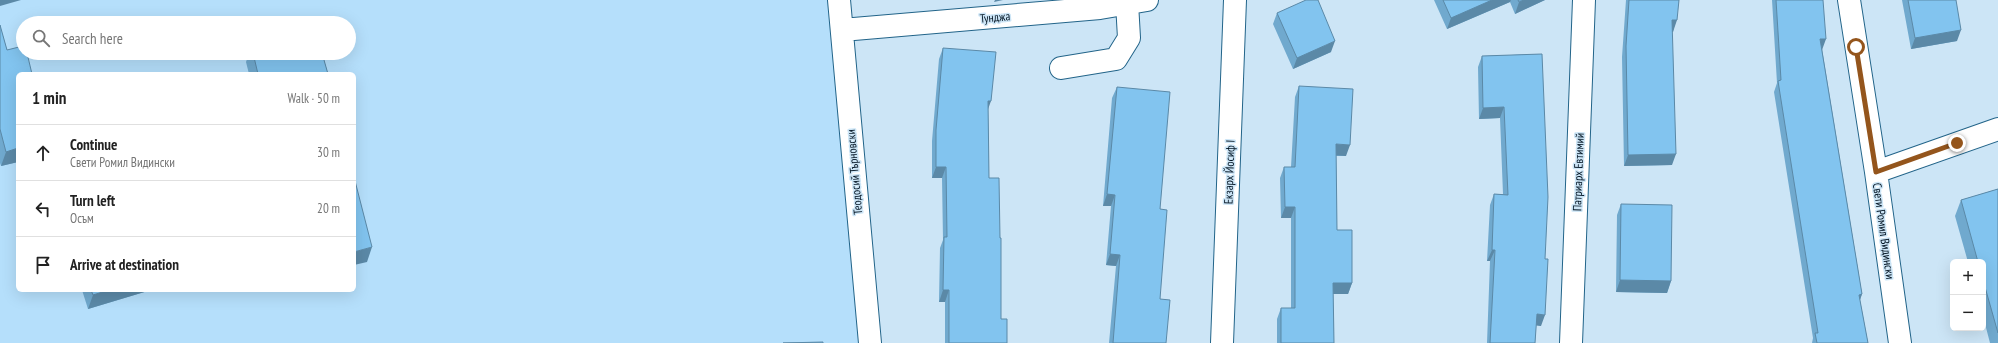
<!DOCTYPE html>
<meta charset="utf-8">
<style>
body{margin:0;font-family:"PT Sans Narrow",sans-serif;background:#f6f6f6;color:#222}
.controls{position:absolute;right:12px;bottom:12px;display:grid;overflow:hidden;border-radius:6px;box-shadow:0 4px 16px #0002}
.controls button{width:36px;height:36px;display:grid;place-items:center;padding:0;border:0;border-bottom:1px solid #e0e0e0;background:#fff;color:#222;font:20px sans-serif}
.stop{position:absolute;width:12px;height:12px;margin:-9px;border:3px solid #94551c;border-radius:50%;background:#fff}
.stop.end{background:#94551c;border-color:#fff;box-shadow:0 1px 4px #0008}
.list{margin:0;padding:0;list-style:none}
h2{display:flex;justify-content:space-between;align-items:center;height:52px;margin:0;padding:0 16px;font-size:17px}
h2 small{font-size:13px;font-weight:400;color:#767676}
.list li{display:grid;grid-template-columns:26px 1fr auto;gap:12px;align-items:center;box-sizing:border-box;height:56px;padding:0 16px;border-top:1px solid #e0e0e0}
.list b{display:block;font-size:15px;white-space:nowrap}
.list p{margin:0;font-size:13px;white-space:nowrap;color:#767676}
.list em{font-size:13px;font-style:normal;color:#767676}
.icon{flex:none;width:22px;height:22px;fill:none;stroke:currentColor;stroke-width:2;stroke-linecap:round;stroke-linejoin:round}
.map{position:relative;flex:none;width:1998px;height:343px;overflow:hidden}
.search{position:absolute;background:#fff;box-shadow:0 4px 16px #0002;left:16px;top:16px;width:340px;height:44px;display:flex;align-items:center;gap:10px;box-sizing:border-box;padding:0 14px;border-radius:22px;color:#767676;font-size:15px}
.panel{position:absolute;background:#fff;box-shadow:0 4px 16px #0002;left:16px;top:72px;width:340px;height:220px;border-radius:6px}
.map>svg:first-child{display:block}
.built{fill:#b5dffb;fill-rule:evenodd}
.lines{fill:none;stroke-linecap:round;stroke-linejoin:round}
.minor-casing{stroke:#226489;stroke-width:24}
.minor{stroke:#fff;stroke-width:22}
.wall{fill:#70a9ce}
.shaded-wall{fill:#5b89a7}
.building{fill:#82c4ef;stroke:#5b89a7}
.route{stroke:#94551c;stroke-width:5}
.labels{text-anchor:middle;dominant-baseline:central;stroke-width:3;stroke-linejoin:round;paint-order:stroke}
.street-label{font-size:12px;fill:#001221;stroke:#cce5f6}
</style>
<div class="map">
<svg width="1998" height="343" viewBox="0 0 1998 343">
<rect width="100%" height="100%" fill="#cce5f6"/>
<!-- built -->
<path class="built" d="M 0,0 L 839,0 L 870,343 L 0,343 ZM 23,23 L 349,23 L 349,53 L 23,53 ZM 18,74 L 354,74 L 354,290 L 18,290 Z"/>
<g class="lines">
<!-- minor casing -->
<g class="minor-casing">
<path id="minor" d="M 839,0 L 870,343
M 1849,0 L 1876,172 L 1900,343
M 842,30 L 1100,8 L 1147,0
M 1061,68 L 1116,59 L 1129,38 L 1127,3
M 1876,172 L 1998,129
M 1222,343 L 1235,0
M 1571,343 L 1584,0"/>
</g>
<!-- minor -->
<use href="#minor" class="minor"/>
</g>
<!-- wall -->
<path class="wall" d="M 1434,0 L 1545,0 L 1515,14 L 1510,2 L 1447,29 Z
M 1626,0 L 1679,0 L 1673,32 L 1672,32 L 1672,165 L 1624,166 L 1622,57 Z
M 1772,0 L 1823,0 L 1822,49 L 1862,294 L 1860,300 L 1868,343 L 1812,343 L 1813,338 L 1774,92 L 1777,83 Z
M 1902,0 L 1956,0 L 1957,41 L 1911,49 Z
M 1277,13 L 1331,52 L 1293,69 L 1273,24 Z
M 0,25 L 7,50 L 18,74 L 18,162 L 1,166 L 0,163 Z
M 943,48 L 988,109 L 989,178 L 1001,319 L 1007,343 L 945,343 L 945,302 L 939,302 L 940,248 L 943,240 L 942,178 L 932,178 L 932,141 L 939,59 Z
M 249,53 L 322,53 L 328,74 L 249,74 L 246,62 Z
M 1542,54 L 1541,326 L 1536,325 L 1535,343 L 1487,343 L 1490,261 L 1487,261 L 1490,205 L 1494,194 L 1503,194 L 1500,118 L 1479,119 L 1478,67 L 1482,56 Z
M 1299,86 L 1346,156 L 1336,156 L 1337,230 L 1352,283 L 1348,294 L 1333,294 L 1334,343 L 1277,343 L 1277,319 L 1281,308 L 1291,308 L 1291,218 L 1281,218 L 1280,178 L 1284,167 L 1291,167 L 1295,97 Z
M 1117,87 L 1160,209 L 1160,299 L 1166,343 L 1109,343 L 1116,266 L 1106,265 L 1111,206 L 1103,206 L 1112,98 Z
M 1998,189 L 1998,343 L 1990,343 L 1983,316 L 1983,262 L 1968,262 L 1955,216 L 1961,200 Z
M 1621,204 L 1671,281 L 1667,293 L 1616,292 L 1617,215 Z
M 82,290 L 151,290 L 88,309 Z"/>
<!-- shaded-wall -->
<path class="shaded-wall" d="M 0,0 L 21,0 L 0,6 Z
M 995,0 L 1003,0 L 994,2 Z
M 1492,0 L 1511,0 L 1510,2 L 1447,29 L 1451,18 Z
M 1524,0 L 1545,0 L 1515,14 L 1519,2 Z
M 1672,20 L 1677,20 L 1673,32 L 1668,31 Z
M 1961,30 L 1957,41 L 1911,49 L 1915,38 Z
M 1820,39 L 1826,39 L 1822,50 Z
M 1335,41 L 1331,52 L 1293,69 L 1297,58 Z
M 988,101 L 991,101 L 987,112 Z
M 1504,107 L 1500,118 L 1479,119 L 1483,108 Z
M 1336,144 L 1350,145 L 1346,156 L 1332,155 Z
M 18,148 L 18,162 L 1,166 L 6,152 Z
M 1676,154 L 1672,165 L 1624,166 L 1628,155 Z
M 936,167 L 946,167 L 942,178 L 932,178 Z
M 1107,194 L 1115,195 L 1111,206 L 1103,206 Z
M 1285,207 L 1295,207 L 1291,218 L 1281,218 Z
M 372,247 L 367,262 L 354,265 L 354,252 Z
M 1492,250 L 1495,250 L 1490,261 L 1487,261 Z
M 1110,254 L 1120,255 L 1116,266 L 1106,265 Z
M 1620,280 L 1671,281 L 1667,293 L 1616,292 Z
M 1333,283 L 1352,283 L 1348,294 L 1329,294 Z
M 109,290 L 151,290 L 88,309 L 93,295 Z
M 943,290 L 949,290 L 945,302 L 939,302 Z
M 1862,294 L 1858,305 L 1859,295 Z
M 1537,314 L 1545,315 L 1541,326 L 1533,325 Z"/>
<!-- building -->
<path class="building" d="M 1306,0 L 1318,0 L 1335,41 L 1297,58 L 1277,13 Z
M 1443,0 L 1492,0 L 1451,18 Z
M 1518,0 L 1524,0 L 1519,2 Z
M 1629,0 L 1679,0 L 1677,20 L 1672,20 L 1676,154 L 1628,155 L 1626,46 Z
M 1776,0 L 1823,0 L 1826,39 L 1820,39 L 1862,294 L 1859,295 L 1868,343 L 1817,343 L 1815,333 L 1818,333 L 1778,81 L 1781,80 Z
M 1908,0 L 1956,0 L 1961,30 L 1915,38 Z
M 0,25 L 7,50 L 23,46 L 23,53 L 27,53 L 32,74 L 18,74 L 18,148 L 6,152 L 0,129 Z
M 943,48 L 996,52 L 991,101 L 988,101 L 989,178 L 999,178 L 1000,238 L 1001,238 L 1001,319 L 1007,319 L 1007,343 L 949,343 L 949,290 L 943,290 L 944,237 L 947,237 L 946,167 L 936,167 L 936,130 Z
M 253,53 L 322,53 L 328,74 L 258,74 Z
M 1542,54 L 1548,197 L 1545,259 L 1548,259 L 1545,315 L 1537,314 L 1535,343 L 1490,343 L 1495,250 L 1492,250 L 1494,194 L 1508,195 L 1504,107 L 1483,108 L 1482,56 Z
M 1299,86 L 1353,89 L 1350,145 L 1336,144 L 1337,230 L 1352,230 L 1352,283 L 1333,283 L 1334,343 L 1281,343 L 1281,308 L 1295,308 L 1295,207 L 1285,207 L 1284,167 L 1295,167 Z
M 1117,87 L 1170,92 L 1160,209 L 1167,210 L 1160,299 L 1170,300 L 1166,343 L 1113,343 L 1120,255 L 1110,254 L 1115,195 L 1107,194 Z
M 354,177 L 372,247 L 354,252 Z
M 1998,189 L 1998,333 L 1983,280 L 1983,262 L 1978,262 L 1961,200 Z
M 1621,204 L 1672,205 L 1671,281 L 1620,280 Z
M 91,290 L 109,290 L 93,295 Z
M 823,342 L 823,343 L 783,343 Z"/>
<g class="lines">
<!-- route -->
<path class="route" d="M 1856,47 L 1876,172 L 1957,143"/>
</g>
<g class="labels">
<!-- street labels -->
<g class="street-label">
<text transform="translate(995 17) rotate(-5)">Тунджа</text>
<text transform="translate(854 172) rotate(-95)">Теодосий Търновски</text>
<text transform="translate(1229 172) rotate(-88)">Екзарх Йосиф I</text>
<text transform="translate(1578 172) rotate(-88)">Патриарх Евтимий</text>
<text transform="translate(1884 231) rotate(82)">Свети Ромил Видински</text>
</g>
</g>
</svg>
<div class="controls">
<button>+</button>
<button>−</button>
</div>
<div class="stop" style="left:1856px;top:47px"></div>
<div class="stop end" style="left:1957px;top:143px"></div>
<div class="search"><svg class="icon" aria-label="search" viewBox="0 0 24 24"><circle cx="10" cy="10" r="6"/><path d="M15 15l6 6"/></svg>Search here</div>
<section class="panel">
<h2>1 min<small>Walk · 50 m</small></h2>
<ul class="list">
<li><svg class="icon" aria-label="ahead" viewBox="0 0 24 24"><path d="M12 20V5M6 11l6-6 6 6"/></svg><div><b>Continue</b><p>Свети Ромил Видински</p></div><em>30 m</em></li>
<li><svg class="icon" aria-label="left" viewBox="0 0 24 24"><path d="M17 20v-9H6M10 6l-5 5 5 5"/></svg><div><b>Turn left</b><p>Осъм</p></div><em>20 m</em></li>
<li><svg class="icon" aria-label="arrive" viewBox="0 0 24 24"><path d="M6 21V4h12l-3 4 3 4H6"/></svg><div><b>Arrive at destination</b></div></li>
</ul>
</section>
</div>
